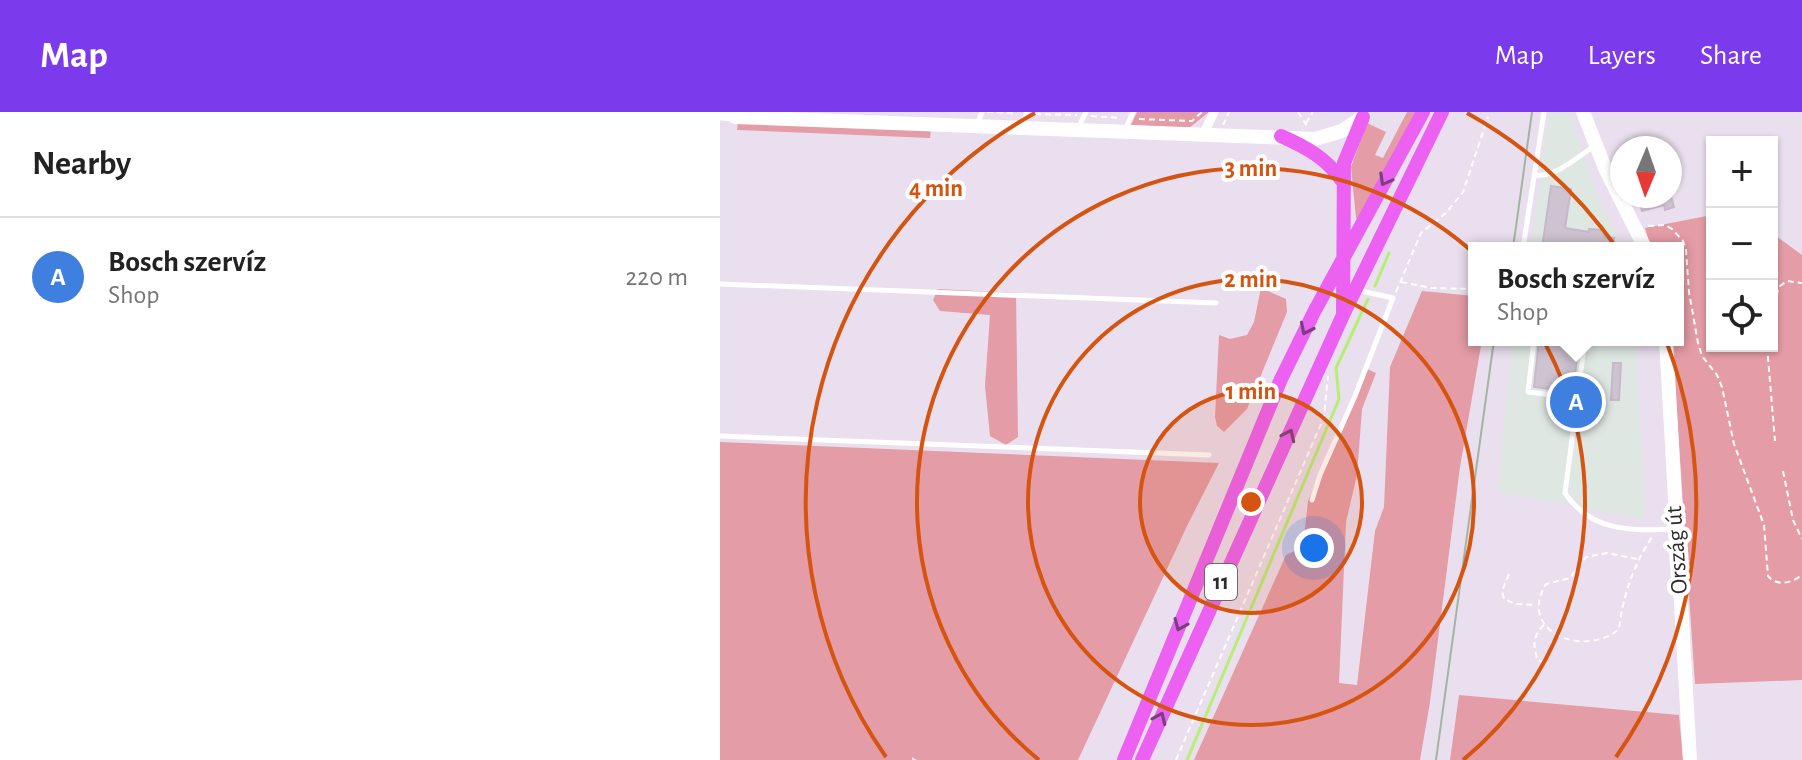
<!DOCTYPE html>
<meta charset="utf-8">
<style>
body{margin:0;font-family:"Alegreya Sans",sans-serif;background:#f2f2f2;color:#222}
.controls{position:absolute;right:24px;top:24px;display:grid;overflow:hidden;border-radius:0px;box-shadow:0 2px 6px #0004}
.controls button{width:72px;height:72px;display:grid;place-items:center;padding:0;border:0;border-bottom:2px solid #e0e0e0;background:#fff;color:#222;font:40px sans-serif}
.compass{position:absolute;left:890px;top:24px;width:72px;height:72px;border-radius:50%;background:#fff;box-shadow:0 2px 6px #0004;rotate:182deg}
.you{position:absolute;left:594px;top:436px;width:28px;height:28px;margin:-20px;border:6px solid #fff;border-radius:50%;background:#1a73e8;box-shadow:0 0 0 12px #1a73e833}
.badge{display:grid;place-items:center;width:52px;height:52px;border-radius:50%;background:#7c3aed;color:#fff;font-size:26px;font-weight:700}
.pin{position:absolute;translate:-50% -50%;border:4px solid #fff;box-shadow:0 2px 8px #0006}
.popup{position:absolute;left:748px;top:130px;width:216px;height:104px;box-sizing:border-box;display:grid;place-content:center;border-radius:0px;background:#fff;filter:drop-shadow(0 2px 6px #0005);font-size:26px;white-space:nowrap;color:#767676}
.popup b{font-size:30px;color:#222}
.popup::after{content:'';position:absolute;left:50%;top:100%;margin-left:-16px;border:16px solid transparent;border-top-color:#fff}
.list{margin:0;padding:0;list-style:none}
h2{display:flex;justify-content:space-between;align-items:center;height:104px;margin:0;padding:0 32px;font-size:34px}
h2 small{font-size:26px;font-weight:400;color:#767676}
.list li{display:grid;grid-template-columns:52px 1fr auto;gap:24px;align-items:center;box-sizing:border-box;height:120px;padding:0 32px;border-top:2px solid #e0e0e0}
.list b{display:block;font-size:30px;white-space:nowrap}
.list p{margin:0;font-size:26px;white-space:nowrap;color:#767676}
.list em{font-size:26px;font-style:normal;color:#767676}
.icon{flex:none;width:44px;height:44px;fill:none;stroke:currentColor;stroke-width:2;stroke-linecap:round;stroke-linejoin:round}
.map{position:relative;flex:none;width:1082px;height:648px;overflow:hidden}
header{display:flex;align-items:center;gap:48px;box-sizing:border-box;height:112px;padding:0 40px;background:#7c3aed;color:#fff}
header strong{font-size:38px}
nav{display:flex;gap:44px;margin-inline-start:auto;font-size:28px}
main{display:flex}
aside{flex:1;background:#fff}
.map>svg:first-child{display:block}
.industrial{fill:#dfe7e3}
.green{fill:#e49ca6}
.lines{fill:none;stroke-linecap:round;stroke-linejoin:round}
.stream{stroke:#b5ef73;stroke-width:3}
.building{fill:#cec3d0;stroke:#c7b8ca;stroke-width:2}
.path{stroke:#fff;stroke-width:2;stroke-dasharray:6 4;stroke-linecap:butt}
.lane{stroke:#fff;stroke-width:5}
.street{stroke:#fff;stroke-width:9}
.secondary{stroke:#fff;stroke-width:14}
.primary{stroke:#ec61f1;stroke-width:14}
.tram{stroke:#a1b6a2;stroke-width:2}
.oneway{stroke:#79417b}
.ring{fill:none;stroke:#d5540f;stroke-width:4}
.labels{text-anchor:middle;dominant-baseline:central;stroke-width:8;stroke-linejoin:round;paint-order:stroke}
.shield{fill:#fff;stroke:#6b6b6b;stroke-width:2}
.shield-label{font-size:22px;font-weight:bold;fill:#2c2c2c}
.street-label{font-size:24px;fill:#2c2c2c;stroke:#fff}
.centre{fill:#d5540f;stroke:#fff;stroke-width:4}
.ring-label{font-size:24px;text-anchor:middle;font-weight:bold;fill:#d5540f;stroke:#fff;stroke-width:8;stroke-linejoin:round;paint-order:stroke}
</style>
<header>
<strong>Map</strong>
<nav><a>Map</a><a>Layers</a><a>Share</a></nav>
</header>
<main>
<aside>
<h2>Nearby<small></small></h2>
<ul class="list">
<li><span class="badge" style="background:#3f7fe0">A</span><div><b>Bosch szervíz</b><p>Shop</p></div><em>220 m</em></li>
</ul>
</aside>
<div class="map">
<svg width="1082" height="648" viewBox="0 0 1082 648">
<rect width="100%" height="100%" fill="#eadfee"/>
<!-- industrial -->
<path class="industrial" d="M 829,0 L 849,0 L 876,80 L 903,136 L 811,136 Z
M 792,228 L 916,228 L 925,406 L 863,397 L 850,381 L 841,380 L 850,393 L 778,381 Z"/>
<!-- green -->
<path class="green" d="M 417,0 L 489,0 L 469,16 L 411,13 Z
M 687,0 L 695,0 L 640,108 L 636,106 L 631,55 L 647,11 L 666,20 L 655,43 L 663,46 Z
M 18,10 L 211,17 L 210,26 L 17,18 Z
M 992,103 L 992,234 L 1052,234 L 1052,121 L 1082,143 L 1082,568 L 975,572 L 952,228 L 958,228 L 958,136 L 931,136 L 925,116 Z
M 541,176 L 566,187 L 567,200 L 527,297 L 504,320 L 497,314 L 495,305 L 499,223 L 510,227 L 527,223 L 534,210 Z
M 218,177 L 296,181 L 298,325 L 286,333 L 270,324 L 265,274 L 270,203 L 220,199 L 213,188 Z
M 702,179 L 754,184 L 754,228 L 762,228 L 740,355 L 710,590 L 700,648 L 474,648 L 566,443 L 583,435 L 588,389 L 647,257 L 656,261 L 642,297 L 637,363 L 626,410 L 619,571 L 637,573 L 655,419 L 664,395 L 670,255 Z
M 0,330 L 499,351 L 467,414 L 358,648 L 197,648 L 192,645 L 192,648 L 0,648 Z
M 739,583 L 959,603 L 963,648 L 730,648 Z"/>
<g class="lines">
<!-- stream -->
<path class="stream" d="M 655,174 L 669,141
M 467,648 L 619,287 L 616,256 L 648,187"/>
</g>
<!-- building -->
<path class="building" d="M 831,74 L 851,77 L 845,116 L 869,120 L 869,117 L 884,118 L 884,125 L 894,126 L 893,136 L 822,136 Z
M 943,84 L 951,84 L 954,95 L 945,98 L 944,93 L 922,99 L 920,90 Z
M 819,228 L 859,228 L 853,280 L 814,275 Z
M 893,251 L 901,251 L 899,288 L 891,288 Z"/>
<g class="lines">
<!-- path -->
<path class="path" d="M 267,0 L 297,1
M 578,0 L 588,16
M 315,2 L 357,3
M 371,4 L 401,6
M 419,7 L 472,9 L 482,0
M 586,11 L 593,0
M 503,13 L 509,0
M 928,114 L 945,113 L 952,117 L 963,129 L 966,138 L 969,180 L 978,231 L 982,244 L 997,263 L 1002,275 L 1014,332 L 1044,413 L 1048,464 C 1057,475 1072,471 1082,463
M 681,170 L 712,176 L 754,177
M 676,180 L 701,121 L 726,101 L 743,80 L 768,5
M 1052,193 L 1060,174 L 1067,169 L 1082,171
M 1047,234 L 1055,329
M 1063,359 L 1073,408 L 1082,427
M 917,447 L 887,441 L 866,445 L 850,466 L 826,472 C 796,521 866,546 899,517 C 903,484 913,454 932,425
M 789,462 L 782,479 L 784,487 L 795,492 L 816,493
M 824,513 C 812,524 813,534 818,549 L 827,550
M 456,648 L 604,305 L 608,264"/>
<!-- lane -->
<path class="lane" d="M 257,12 L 262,0
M 301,14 L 307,0
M 358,16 L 366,0
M 405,18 L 413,0
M 814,63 C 835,66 856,46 873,35
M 803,136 L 824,0
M 0,172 L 496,191
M 814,228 L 808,280 L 858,286
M 865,228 L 845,381 C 871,420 911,419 955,417
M 0,324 L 489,343
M 592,388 L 600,363 L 635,284 L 673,186 L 637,178"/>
<!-- street -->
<path class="street" d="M 0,4 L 15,5
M 484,21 L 494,0"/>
<!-- secondary -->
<path class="secondary" d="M 15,0 L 15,5 L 595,27 L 622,19 L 644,4
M 863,0 L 885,56 L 925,136
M 946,228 L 970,648"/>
<!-- primary -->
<path class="primary" d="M 561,24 C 588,36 606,46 623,70
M 623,200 L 624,51 L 643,5
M 404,648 L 561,267 L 594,200 L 703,0
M 422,648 L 623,203 L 722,0"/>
<!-- tram -->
<path class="tram" d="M 793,136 L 812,0
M 716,648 L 774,228"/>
</g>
<!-- one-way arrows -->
<defs><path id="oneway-chevron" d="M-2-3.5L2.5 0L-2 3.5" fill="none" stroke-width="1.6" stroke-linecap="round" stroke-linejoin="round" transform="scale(2)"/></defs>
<g class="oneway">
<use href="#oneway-chevron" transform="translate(665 68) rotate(119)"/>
<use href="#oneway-chevron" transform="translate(586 217) rotate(116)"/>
<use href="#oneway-chevron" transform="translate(569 323) rotate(-65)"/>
<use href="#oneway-chevron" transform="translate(460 513) rotate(113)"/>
<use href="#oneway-chevron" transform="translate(440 606) rotate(-66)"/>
</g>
<!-- distance rings -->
<circle cx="531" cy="390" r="111" fill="#d5540f" fill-opacity=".12"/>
<g class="ring">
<circle cx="531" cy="390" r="111"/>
<circle cx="531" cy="390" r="223"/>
<path d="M319 648A334 334 0 1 1 743 648"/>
<path d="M166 645A445 445 0 0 1 315 1M747 1A445 445 0 0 1 896 645"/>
</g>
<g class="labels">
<!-- shield labels -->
<rect class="shield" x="485" y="452" width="32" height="36" rx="6"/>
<g class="shield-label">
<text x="501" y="470">11</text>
</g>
<!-- street labels -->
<g class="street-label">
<text transform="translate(957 438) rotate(-94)">Ország út</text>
</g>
</g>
<circle cx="531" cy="390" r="12" class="centre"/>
<g class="ring-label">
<text x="531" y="64">3 min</text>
<text x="216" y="84">4 min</text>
<text x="531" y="175">2 min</text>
<text x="531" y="287">1 min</text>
</g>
</svg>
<div class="controls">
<button>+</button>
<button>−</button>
<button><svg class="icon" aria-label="locate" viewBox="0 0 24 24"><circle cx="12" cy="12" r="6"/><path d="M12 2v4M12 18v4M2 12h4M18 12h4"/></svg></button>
</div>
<svg class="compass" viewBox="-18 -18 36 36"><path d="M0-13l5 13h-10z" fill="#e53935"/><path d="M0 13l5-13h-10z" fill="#767676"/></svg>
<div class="you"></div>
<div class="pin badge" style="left:856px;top:290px;background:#3f7fe0">A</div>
<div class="popup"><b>Bosch szervíz</b>Shop</div>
</div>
</main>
